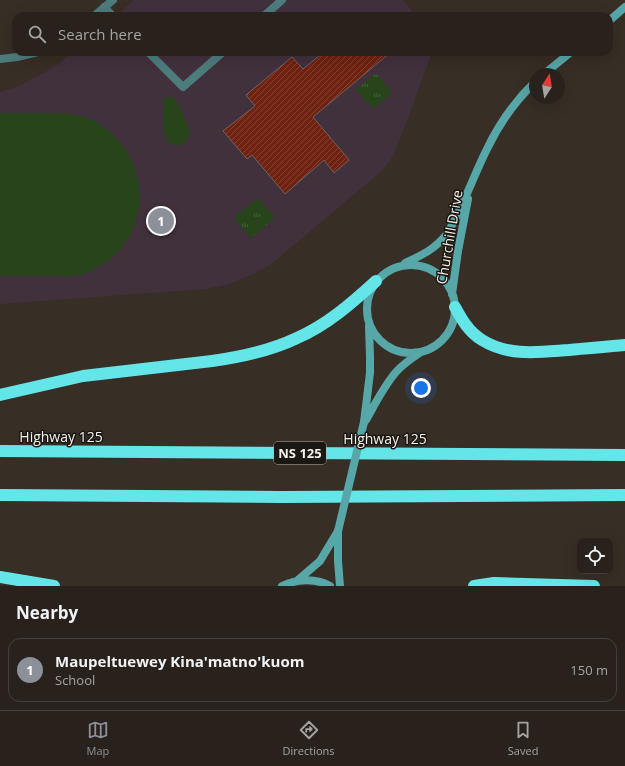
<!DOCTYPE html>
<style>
body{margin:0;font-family:"Open Sans",sans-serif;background:#352f29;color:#f1f3f6}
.controls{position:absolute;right:12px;bottom:12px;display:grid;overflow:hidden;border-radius:8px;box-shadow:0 4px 16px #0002}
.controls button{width:36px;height:36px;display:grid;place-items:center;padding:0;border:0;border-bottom:1px solid #453f3b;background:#29221c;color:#f1f3f6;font:20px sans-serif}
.compass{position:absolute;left:529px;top:68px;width:36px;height:36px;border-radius:50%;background:#29221c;box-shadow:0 4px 16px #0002;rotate:12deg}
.you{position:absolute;left:421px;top:388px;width:14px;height:14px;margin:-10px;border:3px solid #fff;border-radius:50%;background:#1a73e8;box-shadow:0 0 0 6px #1a73e833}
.badge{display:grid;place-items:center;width:26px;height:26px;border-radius:50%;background:#8c9099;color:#fff;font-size:13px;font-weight:700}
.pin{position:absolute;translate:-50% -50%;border:2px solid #fff;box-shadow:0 1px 4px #0006}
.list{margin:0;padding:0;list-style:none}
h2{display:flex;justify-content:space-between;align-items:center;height:52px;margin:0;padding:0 16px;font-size:17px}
h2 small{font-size:13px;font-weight:400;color:#a5a4a3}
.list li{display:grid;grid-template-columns:26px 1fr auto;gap:12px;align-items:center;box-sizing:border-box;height:64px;margin:0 8px 8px;padding:0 8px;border:1px solid #453f3b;border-radius:12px}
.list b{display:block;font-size:15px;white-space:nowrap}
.list p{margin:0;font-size:13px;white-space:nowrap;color:#a5a4a3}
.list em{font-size:13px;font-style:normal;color:#a5a4a3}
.icon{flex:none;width:22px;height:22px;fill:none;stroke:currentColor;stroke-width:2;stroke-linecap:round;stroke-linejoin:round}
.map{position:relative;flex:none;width:625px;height:586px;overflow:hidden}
.search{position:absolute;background:#29221c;box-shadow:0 4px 16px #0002;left:12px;right:12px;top:12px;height:44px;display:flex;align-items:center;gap:10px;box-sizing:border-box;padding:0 14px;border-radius:12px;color:#a5a4a3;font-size:15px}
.sheet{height:124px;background:#29221c}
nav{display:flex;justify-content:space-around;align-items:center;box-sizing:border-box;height:56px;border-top:1px solid #453f3b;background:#29221c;font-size:11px;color:#a5a4a3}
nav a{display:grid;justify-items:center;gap:2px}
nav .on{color:#8c9099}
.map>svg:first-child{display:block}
.education{fill:#41313d}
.grass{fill:#27441a}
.park{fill:url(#park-tufts)}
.building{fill:url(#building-hatch);stroke:#70625e}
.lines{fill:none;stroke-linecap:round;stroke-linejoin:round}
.lane{stroke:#4d7c7d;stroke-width:8}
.street{stroke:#4d7c7d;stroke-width:8}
.secondary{stroke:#58a7a8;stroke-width:8}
.highway{stroke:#64e6e9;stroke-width:12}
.secondary-bridge{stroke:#58a7a8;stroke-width:8}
.labels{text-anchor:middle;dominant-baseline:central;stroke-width:3;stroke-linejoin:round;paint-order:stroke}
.shield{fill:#1b1713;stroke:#b4afaa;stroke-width:1}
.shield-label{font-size:13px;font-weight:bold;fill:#f6f0ea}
.street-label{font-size:14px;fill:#f6f0ea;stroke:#1b1713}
</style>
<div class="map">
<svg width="625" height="586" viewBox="0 0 625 586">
<defs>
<pattern id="park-tufts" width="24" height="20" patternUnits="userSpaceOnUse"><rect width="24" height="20" fill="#27441a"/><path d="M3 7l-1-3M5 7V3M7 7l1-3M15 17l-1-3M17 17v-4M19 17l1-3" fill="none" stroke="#475f3b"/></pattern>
<pattern id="building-hatch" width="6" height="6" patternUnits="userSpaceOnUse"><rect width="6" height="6" fill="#702210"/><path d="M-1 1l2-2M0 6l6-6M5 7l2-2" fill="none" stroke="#854233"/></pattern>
</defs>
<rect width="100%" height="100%" fill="#372e25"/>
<!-- education -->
<path class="education" d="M 134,0 L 403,0 L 416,16 L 116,16 Z
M 73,52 L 430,52 L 430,58 L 399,142 L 392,157 L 383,170 L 270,265 L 253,274 L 240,280 L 225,285 L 206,289 L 0,304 L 0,92 L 19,86 L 34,78 L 57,65 Z"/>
<!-- grass -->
<path class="grass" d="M 168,97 L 172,97 L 176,100 L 189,128 C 192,144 172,152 165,137 C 163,130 163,112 163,104 L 164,100 Z
M 0,113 C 13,113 27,113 40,113 C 58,113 76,112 94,121 C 142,146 156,213 117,253 C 106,264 92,271 77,276 L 0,276 Z"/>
<!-- park -->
<path class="park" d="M 376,73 L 392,93 L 373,109 L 356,89 Z
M 258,198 L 275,218 L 251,238 L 234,218 Z"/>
<!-- building -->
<path class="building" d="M 324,52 L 391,52 L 313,117 L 349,160 L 334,173 L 324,160 L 285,194 L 252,155 L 247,159 L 223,131 L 255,106 L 246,95 L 292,57 L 303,69 Z"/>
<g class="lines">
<!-- lane -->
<path class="lane" d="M 104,7 L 113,16
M 264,16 L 282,0
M 148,52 L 183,87 L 223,52"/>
<!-- street -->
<path class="street" d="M 94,16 L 113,0
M 0,59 L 17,57 L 38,52"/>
<!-- secondary -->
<path class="secondary" d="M 609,21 L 625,7
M 544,74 L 571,52
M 405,263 C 422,255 434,250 447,234 C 463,207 473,177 487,149 C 499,124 515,101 535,82
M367 309a44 44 0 1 1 88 0a44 44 0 1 1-88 0Z
M 452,294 L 458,251 L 468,199
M 366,420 C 375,404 384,386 396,372 C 403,364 412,358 421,352
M 364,422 L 370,373 L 370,357 L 369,326
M 338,531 L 338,561 L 340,586
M 298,580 L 320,561 L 338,531
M 282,586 C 296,579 316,578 330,586"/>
<!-- highway -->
<path class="highway" d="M 455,307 C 462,320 469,332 482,340 C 509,357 540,352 569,350 C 588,348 606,347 625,345
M 0,395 L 83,376 L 212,361 C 241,357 270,351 297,338 C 327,325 352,303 376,281
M 0,451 L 625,455
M 0,495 L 282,497 L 625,495
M 0,577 L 54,586
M 474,586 L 494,583 L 594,586"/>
<!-- secondary-bridge -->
<path class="secondary-bridge" d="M 338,531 L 364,422"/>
</g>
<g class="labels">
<!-- shield labels -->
<rect class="shield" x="274" y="442" width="52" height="22" rx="3"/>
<g class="shield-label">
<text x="300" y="453">NS 125</text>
</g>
<!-- street labels -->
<g class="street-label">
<text transform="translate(449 237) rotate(-80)">Churchill Drive</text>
<text x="61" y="436">Highway 125</text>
<text x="385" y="438">Highway 125</text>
</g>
</g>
</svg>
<div class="controls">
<button><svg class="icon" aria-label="locate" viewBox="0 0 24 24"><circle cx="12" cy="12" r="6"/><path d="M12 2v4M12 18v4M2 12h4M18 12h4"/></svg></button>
</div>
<svg class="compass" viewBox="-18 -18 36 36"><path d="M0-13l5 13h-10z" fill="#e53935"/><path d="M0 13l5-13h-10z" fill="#a5a4a3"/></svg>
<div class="you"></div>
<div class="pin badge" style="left:161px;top:221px">1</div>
<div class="search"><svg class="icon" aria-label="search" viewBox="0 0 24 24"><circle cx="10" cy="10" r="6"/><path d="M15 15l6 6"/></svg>Search here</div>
</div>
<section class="sheet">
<h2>Nearby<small></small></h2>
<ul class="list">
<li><span class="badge">1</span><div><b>Maupeltuewey Kina'matno'kuom</b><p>School</p></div><em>150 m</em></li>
</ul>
</section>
<nav>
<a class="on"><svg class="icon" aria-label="map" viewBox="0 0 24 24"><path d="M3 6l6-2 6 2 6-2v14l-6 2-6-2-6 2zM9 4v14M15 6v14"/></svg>Map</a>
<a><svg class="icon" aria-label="directions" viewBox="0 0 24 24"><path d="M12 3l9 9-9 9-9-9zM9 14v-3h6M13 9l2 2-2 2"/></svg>Directions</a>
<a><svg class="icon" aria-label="saved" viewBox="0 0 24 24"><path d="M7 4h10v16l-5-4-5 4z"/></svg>Saved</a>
</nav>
